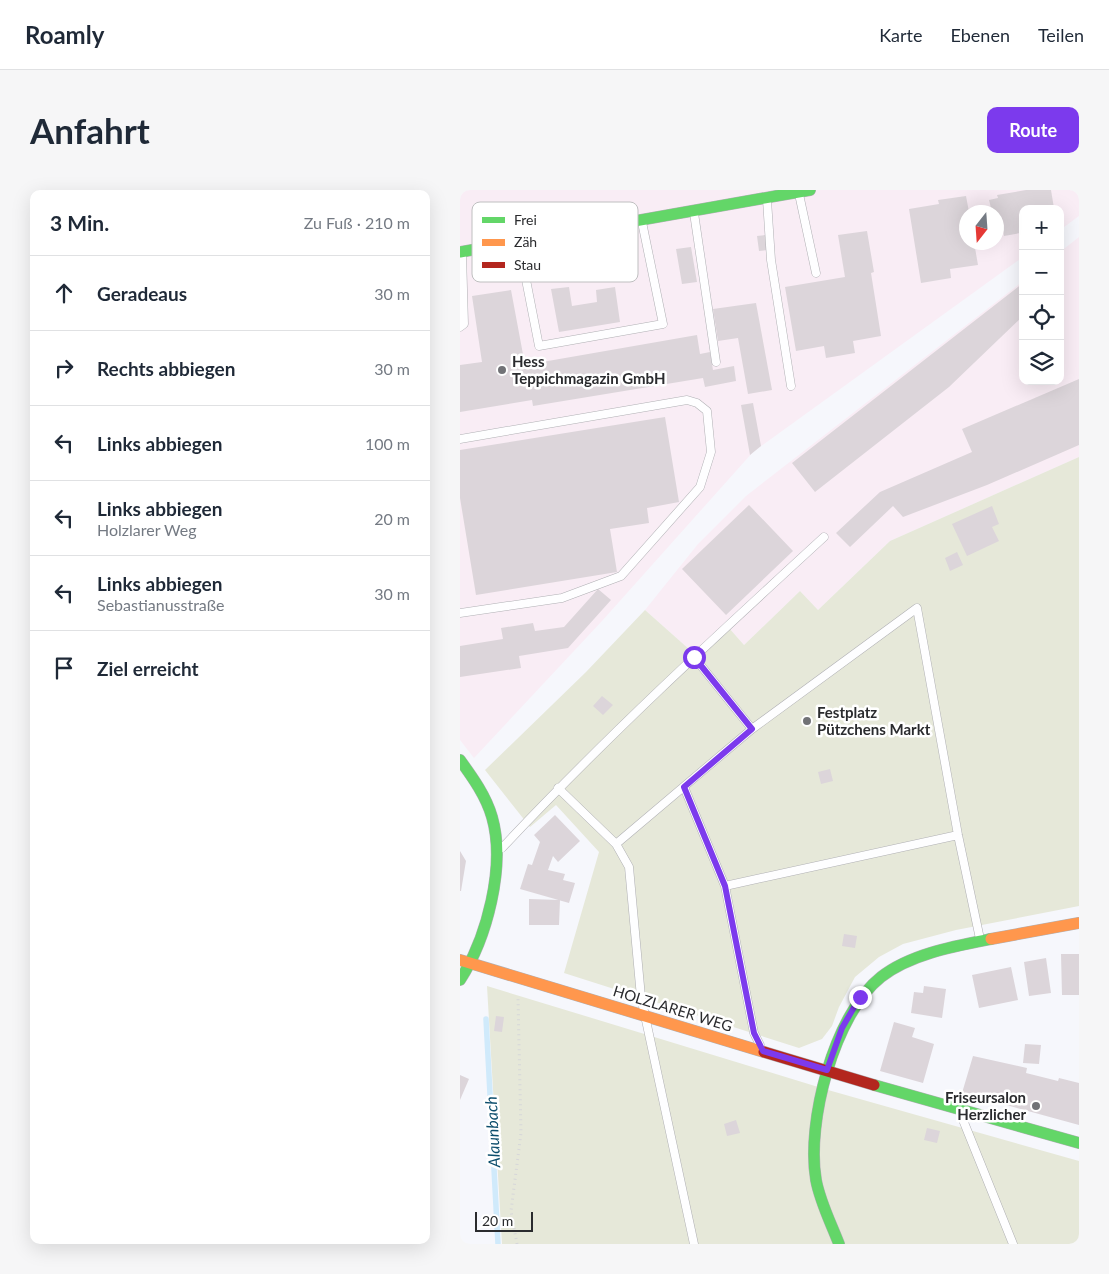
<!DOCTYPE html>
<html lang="de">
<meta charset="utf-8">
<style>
body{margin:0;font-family:Lato,sans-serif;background:#f6f6f7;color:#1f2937}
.controls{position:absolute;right:15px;top:15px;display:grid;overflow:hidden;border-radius:10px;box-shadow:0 5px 20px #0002}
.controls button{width:45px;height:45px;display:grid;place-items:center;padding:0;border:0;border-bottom:1px solid #e0e1e3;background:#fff;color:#1f2937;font:25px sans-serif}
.compass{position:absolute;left:499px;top:15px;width:45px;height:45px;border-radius:50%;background:#fff;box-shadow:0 5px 20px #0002;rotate:197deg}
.scale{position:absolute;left:15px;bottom:12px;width:58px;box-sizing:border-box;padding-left:5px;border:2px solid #2a2b2e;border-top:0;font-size:14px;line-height:18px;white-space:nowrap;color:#2a2b2e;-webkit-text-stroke:4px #fff;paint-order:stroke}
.stop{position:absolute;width:15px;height:15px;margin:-11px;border:4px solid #7c3aed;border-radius:50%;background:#fff}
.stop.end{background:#7c3aed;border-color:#fff;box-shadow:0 1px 5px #0008}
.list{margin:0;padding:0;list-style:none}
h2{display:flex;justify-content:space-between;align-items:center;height:65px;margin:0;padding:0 20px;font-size:21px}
h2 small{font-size:16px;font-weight:400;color:#747a83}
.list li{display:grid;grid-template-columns:32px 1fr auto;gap:15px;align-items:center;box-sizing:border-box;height:75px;padding:0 20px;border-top:1px solid #e0e1e3}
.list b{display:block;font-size:19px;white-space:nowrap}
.list p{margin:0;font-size:16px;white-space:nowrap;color:#747a83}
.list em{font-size:16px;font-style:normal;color:#747a83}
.icon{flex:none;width:28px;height:28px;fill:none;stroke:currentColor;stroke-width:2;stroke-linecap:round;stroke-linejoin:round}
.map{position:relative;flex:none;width:619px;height:1054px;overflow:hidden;border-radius:10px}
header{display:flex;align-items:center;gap:30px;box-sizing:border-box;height:70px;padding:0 25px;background:#fff;border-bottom:1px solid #e0e1e3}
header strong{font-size:24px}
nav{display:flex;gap:28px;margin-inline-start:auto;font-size:18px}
.intro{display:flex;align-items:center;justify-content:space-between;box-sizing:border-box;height:120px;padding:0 30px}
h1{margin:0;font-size:35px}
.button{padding:12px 22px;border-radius:10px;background:#7c3aed;color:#fff;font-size:18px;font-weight:700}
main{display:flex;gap:30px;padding:0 30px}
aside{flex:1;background:#fff;border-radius:10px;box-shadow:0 5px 20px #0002}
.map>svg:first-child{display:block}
.commercial{fill:#f9edf5;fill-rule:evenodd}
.green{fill:#e6e8d9}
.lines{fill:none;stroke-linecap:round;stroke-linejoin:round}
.stream{stroke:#d0eafb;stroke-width:5.5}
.building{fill:#dcd5da}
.lane-casing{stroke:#b0b0b4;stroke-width:9}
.fast-casing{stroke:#b0b0b4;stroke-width:12}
.slow-casing{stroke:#b0b0b4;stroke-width:12}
.jam-casing{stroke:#b0b0b4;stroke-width:12}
.path{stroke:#d6d6d9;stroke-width:3;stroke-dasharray:1 4;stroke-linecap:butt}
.lane{stroke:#fefeff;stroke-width:8}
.fast{stroke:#63d668;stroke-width:11}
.slow{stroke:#ff974d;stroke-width:11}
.jam{stroke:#b3261e;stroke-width:11}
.route{stroke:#7c3aed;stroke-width:6}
.poi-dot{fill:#717276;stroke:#fff;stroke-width:2}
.labels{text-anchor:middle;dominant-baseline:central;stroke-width:5;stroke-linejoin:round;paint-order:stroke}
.poi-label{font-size:15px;font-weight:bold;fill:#2a2b2e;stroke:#fff;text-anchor:start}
.street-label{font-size:15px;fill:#2a2b2e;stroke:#fff}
.water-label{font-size:16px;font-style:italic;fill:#0d4e6c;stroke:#fff}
.key{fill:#fff;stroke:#bfbfc0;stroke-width:1}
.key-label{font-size:14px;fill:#2a2b2e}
</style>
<header>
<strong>Roamly</strong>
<nav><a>Karte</a><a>Ebenen</a><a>Teilen</a></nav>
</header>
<div class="intro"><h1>Anfahrt</h1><a class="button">Route</a></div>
<main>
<aside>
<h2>3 Min.<small>Zu Fuß · 210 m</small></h2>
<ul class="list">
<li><svg class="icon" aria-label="ahead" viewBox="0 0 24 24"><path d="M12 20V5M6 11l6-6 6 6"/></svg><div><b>Geradeaus</b></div><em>30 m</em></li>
<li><svg class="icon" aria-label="right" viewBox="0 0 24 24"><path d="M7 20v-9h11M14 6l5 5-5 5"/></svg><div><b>Rechts abbiegen</b></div><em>30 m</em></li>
<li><svg class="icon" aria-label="left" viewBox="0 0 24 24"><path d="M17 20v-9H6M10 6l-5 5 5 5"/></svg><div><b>Links abbiegen</b></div><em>100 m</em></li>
<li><svg class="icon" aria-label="left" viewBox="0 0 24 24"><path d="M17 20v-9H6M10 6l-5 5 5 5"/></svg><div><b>Links abbiegen</b><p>Holzlarer Weg</p></div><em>20 m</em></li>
<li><svg class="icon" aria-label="left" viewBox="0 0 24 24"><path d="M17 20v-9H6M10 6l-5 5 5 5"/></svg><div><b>Links abbiegen</b><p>Sebastianusstraße</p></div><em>30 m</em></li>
<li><svg class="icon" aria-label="arrive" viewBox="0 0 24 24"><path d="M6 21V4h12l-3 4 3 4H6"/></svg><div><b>Ziel erreicht</b></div></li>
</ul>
</aside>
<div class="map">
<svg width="619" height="1054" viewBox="0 0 619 1054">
<rect width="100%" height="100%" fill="#f6f7fc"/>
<!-- commercial -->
<path class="commercial" d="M 0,0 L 619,0 L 619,26 L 600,40 L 600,19 L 563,19 L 563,67 L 293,262 L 142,431 L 14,568 L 0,550 ZM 507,22 L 536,22 L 536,52 L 507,52 Z
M 619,47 L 619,267 L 430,351 L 358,420 L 340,401 L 284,455 L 269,438 L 239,468 L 185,420 L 238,354 L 286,306 L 563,91 L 563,191 L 600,191 L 600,62 Z"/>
<!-- green -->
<path class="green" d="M 619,267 L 619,716 L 496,740 L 443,754 L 419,767 L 395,787 L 379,817 L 372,836 L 362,849 L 339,858 L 104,783 L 139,662 L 96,615 L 70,637 L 25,580 L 126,482 L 185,420 L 239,468 L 269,438 L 284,455 L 340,401 L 358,420 L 430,351 Z
M 27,796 L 368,900 L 619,971 L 619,1054 L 42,1054 Z"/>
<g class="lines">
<!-- stream -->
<path class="stream" d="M 26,829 L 38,1054"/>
</g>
<!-- building -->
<path class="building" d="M 566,0 L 591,0 L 594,18 L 563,19 L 563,34 L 559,35 L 560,43 L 544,46 L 542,34 L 536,35 L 536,22 L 532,22 L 529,10 L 538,8 L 537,5 Z
M 506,6 L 509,22 L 506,22 L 506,52 L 514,52 L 518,75 L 490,79 L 491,88 L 461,93 L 449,19 L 479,14 L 478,10 Z
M 407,41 L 414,82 L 411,83 L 421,146 L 393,151 L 395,163 L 366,168 L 364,156 L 336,161 L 325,97 L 385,87 L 378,45 Z
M 305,45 L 307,60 L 299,61 L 297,46 Z
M 231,57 L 237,92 L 222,94 L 216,59 Z
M 563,93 L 563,126 L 489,197 L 355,302 L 332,273 Z
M 109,97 L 112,116 L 137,112 L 136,100 L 155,97 L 160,132 L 99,142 L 91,99 Z
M 51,100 L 65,175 L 237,145 L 240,164 L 250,162 L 253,180 L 274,176 L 276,191 L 245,197 L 243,188 L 73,216 L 72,210 L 0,222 L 0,175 L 22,172 L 12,106 Z
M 296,113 L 312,200 L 288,204 L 278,148 L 258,151 L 253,119 Z
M 619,189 L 619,255 L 527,295 L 443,327 L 433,316 L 390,357 L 376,343 L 420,302 L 512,262 L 502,239 Z
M 293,213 L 301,256 L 290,265 L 281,215 Z
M 205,227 L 219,312 L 187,318 L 189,333 L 150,339 L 157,382 L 16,405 L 0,308 L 0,260 Z
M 289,315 L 333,361 L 266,425 L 222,379 Z
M 532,316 L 539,334 L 532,337 L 539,351 L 507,366 L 492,334 Z
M 497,362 L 503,375 L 490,381 L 485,368 Z
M 138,399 L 151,410 L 108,458 L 59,466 L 61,478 L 0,487 L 0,456 L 43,449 L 41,438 L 73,433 L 75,441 L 104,437 Z
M 142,506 L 153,515 L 143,525 L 133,516 Z
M 370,579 L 373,591 L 361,594 L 358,582 Z
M 95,625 L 120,651 L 98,672 L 93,666 L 88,680 L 105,684 L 103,690 L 115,693 L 109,713 L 60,699 L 68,674 L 72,675 L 80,652 L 74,645 Z
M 0,661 L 6,671 L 1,701 L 0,701 Z
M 69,709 L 100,710 L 99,735 L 69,735 Z
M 384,744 L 397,746 L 395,758 L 382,756 Z
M 601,764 L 619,764 L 619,805 L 602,805 Z
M 586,768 L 591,803 L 569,806 L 564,772 Z
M 551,777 L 558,810 L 519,818 L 512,785 Z
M 464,796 L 486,799 L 482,828 L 451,823 L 454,802 L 463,803 Z
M 36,826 L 44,827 L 42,842 L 34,841 Z
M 434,832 L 455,838 L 452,847 L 474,854 L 463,893 L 420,881 Z
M 565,854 L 581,855 L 579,874 L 563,873 Z
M 513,866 L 567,878 L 566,883 L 598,891 L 599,888 L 619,893 L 619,935 L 502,903 Z
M 0,885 L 9,889 L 0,910 Z
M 276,930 L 280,943 L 267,946 L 264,934 Z
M 467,938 L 480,941 L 477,953 L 464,950 Z"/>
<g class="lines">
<!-- lane casing -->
<g class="lane-casing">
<path id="lane" d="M 339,4 L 356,83
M 307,10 L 311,70 L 331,196
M 234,23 L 256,172
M 59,54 L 79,156 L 203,134 L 182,32
M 0,137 L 4,134 L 2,64
M 0,249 L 227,210 L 237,213 L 247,221 L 251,262 L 240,297 L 161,386 L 102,408 L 0,423
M 234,467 L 292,539
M 224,597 L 265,696 L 294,843 L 300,855
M 98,598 L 156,654 L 169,677 L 181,807 L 234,1054
M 156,654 L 292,539 L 457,418 L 498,645 L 520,749
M 42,658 C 144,549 254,448 364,347
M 265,696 L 498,645
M 501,925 L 553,1054"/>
</g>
<!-- fast casing -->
<g class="fast-casing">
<path id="fast" d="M 0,62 L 350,0
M 0,570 C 13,588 26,606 32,627 C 46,676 27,748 0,790
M 414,895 L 619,953
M 379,1054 C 371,1033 360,1012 356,990 C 346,933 374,824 421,787 C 450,764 495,756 531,749"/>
</g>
<!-- slow casing -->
<g class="slow-casing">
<path id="slow" d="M 531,749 L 619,733
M 0,770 L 304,862"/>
</g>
<!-- jam casing -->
<g class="jam-casing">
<path id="jam" d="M 304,862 L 414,895"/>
</g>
<!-- path -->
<path class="path" d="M 57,1054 L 51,1021 L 61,943 L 58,808"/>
<!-- lane -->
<use href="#lane" class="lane"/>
<!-- fast -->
<use href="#fast" class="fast"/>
<!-- slow -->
<use href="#slow" class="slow"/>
<!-- jam -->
<use href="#jam" class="jam"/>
</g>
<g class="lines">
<!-- route -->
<path class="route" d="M 234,467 L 292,539 L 224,597 L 265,696 L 294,843 L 303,861 L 367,880 L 382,838 L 400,807"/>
</g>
<!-- markers -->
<g class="poi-dot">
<circle cx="42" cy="180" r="5"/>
<circle cx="347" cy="531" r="5"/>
<circle cx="576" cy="916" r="5"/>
</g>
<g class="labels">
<!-- poi labels -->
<g class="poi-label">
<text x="52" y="171">Hess<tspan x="52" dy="17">Teppichmagazin GmbH</tspan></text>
<text x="357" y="522">Festplatz<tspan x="357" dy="17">Pützchens Markt</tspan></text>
<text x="566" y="907" text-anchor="end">Friseursalon<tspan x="566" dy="17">Herzlicher</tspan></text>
</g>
<!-- street labels -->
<g class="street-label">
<text transform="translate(213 818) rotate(17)">HOLZLARER WEG</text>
</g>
<!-- water labels -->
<g class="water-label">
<text transform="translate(32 942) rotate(-93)">Alaunbach</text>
</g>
</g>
<!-- legend -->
<rect x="12" y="12" width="166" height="80" rx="8" class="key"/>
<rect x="22" y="27" width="23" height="6" fill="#63d668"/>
<rect x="22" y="49" width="23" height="7" fill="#ff974d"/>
<rect x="22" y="72" width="23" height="6" fill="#b3261e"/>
<g class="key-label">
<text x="54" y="35">Frei</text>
<text x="54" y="57">Zäh</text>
<text x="54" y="80">Stau</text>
</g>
</svg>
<div class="controls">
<button>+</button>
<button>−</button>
<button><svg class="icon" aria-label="locate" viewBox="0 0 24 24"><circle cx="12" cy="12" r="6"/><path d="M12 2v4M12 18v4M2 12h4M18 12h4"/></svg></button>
<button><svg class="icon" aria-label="layers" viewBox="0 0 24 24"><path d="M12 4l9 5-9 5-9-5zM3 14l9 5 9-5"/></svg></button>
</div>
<svg class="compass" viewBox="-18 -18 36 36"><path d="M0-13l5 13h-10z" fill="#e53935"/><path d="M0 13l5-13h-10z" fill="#747a83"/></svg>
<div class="scale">20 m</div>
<div class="stop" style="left:234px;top:467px"></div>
<div class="stop end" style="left:400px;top:807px"></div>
</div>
</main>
